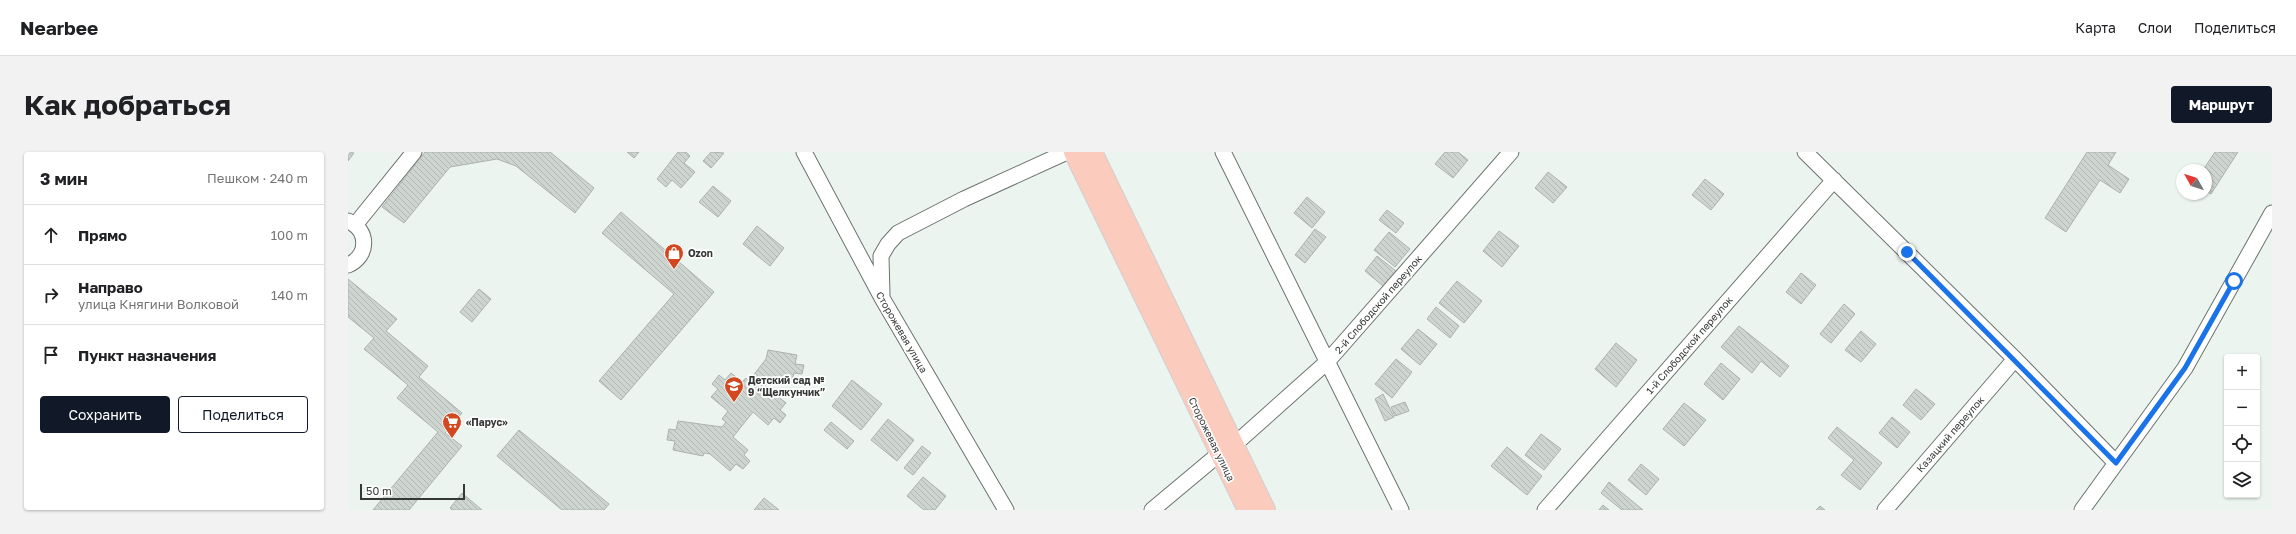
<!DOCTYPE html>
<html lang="ru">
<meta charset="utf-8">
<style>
body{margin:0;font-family:"Golos Text",sans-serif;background:#f2f2f2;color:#202124}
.controls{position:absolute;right:12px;bottom:12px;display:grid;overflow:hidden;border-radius:4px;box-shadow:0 1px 3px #0004}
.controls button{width:36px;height:36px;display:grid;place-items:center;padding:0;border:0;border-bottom:1px solid #e0e0e0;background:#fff;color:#202124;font:20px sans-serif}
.compass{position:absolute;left:1828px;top:12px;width:36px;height:36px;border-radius:50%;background:#fff;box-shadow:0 1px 3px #0004;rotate:309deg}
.scale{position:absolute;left:12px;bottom:10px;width:105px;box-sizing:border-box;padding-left:4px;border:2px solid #353836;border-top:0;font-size:11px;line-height:14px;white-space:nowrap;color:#353836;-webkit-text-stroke:3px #fefffe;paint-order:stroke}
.stop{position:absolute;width:12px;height:12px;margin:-9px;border:3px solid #1a73e8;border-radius:50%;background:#fff}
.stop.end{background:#1a73e8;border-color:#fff;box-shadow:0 1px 4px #0008}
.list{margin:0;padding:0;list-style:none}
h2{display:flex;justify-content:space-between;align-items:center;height:52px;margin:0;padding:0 16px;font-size:17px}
h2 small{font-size:13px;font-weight:400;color:#757577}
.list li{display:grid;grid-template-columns:26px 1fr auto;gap:12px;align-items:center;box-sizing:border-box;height:60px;padding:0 16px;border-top:1px solid #e0e0e0}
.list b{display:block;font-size:15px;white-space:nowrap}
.list p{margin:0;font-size:13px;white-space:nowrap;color:#757577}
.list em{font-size:13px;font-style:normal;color:#757577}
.actions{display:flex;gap:8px;padding:12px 16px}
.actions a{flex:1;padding:9px 0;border:1px solid #111827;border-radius:4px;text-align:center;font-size:14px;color:#111827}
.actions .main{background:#111827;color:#fff}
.icon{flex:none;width:22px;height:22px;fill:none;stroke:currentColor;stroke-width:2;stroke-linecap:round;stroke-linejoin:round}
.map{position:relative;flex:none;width:1924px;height:358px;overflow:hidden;border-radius:4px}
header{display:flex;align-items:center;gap:24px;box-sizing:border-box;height:56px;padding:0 20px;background:#fff;border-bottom:1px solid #e0e0e0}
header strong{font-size:19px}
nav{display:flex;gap:22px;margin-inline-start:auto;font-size:14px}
.intro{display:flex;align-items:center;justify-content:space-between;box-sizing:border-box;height:96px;padding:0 24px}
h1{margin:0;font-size:28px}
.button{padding:10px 18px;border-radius:4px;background:#111827;color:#fff;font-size:14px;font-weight:700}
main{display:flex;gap:24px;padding:0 24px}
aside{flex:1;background:#fff;border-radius:4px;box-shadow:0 1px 3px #0004}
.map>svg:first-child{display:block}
.building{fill:url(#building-back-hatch);stroke:#acb3ae}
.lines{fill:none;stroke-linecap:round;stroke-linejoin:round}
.minor-casing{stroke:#6c736f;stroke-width:17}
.major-casing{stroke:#cfcfcf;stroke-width:22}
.minor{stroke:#fff;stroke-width:15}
.major{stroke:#fbcbbe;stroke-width:20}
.route{stroke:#1a73e8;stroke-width:5}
.labels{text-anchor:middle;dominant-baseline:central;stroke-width:3.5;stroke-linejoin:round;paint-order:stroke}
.poi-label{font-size:10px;font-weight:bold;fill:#353836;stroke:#fefffe;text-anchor:start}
.street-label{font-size:10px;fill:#353836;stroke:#fefffe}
</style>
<header>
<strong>Nearbee</strong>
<nav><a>Карта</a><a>Слои</a><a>Поделиться</a></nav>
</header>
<div class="intro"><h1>Как добраться</h1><a class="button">Маршрут</a></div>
<main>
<aside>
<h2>3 мин<small>Пешком · 240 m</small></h2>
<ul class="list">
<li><svg class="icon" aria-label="ahead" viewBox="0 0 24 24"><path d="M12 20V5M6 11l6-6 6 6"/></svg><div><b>Прямо</b></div><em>100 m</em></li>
<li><svg class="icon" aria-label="right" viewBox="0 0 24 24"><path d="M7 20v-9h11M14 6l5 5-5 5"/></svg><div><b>Направо</b><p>улица Княгини Волковой</p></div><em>140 m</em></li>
<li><svg class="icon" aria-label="arrive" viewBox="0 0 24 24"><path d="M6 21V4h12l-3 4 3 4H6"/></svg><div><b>Пункт назначения</b></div></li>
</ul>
<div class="actions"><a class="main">Сохранить</a><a>Поделиться</a></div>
</aside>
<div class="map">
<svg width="1924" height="358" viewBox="0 0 1924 358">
<defs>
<pattern id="building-back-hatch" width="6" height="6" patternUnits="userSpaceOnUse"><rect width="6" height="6" fill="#ced5d0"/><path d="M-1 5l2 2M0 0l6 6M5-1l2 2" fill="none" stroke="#b2b8b3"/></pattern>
</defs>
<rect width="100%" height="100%" fill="#ecf4ef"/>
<!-- building -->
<path class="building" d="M 0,0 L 6,1 L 0,9 Z
M 77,0 L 202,0 L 246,36 L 227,61 L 168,14 L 149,7 L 102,15 L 56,71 L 34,55 Z
M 279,0 L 291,0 L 286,6 Z
M 330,0 L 338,0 L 342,4 L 336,11 L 347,20 L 333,36 L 324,28 L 318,35 L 309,27 Z
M 363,0 L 376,1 L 363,16 L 355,9 Z
M 1097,0 L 1110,0 L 1120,8 L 1105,26 L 1087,12 Z
M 1739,0 L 1768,0 L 1760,13 L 1781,27 L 1772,41 L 1752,28 L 1718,80 L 1697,66 Z
M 1867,0 L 1890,0 L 1863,42 L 1858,39 L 1858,18 L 1855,18 Z
M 1200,20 L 1219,35 L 1205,51 L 1187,36 Z
M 1357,27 L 1376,42 L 1363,58 L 1344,43 Z
M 365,34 L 383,49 L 370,65 L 351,50 Z
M 959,45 L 977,60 L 964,76 L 946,61 Z
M 1039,58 L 1056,71 L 1048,81 L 1031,68 Z
M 273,60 L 366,140 L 273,248 L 251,229 L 326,142 L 254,81 Z
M 409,74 L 436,96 L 422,114 L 395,92 Z
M 967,77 L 978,85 L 957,111 L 947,103 Z
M 1151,79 L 1171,94 L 1154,115 L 1135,99 Z
M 1041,80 L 1062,97 L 1047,115 L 1026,98 Z
M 1029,104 L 1053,123 L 1041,139 L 1017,119 Z
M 1453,121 L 1468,133 L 1453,152 L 1438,140 Z
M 0,127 L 49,167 L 38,179 L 80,214 L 71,225 L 114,261 L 97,281 L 114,294 L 61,358 L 25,358 L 90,280 L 49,246 L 60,233 L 16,197 L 26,186 L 0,165 Z
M 1109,129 L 1134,149 L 1116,171 L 1091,151 Z
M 131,137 L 143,147 L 124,170 L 112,160 Z
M 1496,152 L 1507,162 L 1483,191 L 1472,182 Z
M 1088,155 L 1111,174 L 1102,186 L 1079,167 Z
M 1391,174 L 1441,214 L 1432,225 L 1413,209 L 1404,221 L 1373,195 Z
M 1070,177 L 1089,192 L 1072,213 L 1053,197 Z
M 1513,179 L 1528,192 L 1513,210 L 1497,198 Z
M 1268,191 L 1289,208 L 1268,235 L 1247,217 Z
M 420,198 L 449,203 L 447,212 L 456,213 L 454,222 L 446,221 L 444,230 L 423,227 L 417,234 L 438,251 L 432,258 L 438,263 L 432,271 L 426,266 L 420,273 L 405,260 L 385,285 L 400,298 L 396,303 L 402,309 L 395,317 L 388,312 L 382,319 L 362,302 L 356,301 L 355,304 L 325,298 L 327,289 L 319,288 L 321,277 L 328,278 L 330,269 L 374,275 L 378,270 L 374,267 L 380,259 L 363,245 L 370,237 L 364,232 L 371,223 L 377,228 L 383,221 L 394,230 L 398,226 L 401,229 L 418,207 Z
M 1048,207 L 1064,220 L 1044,246 L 1027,232 Z
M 1373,211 L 1392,227 L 1375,248 L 1356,232 Z
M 504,228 L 534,252 L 513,278 L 484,254 Z
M 1568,237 L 1587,252 L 1573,268 L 1555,253 Z
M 1035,242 L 1046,265 L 1037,269 L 1027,247 Z
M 1057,250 L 1061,259 L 1047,264 L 1043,255 Z
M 1336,251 L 1358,268 L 1336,294 L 1315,277 Z
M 1544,265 L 1562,280 L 1549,296 L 1531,281 Z
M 540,267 L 566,288 L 549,309 L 523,288 Z
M 483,270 L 506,289 L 499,297 L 476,278 Z
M 1489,275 L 1534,311 L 1512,338 L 1493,323 L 1506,308 L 1480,286 Z
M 171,278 L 261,352 L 256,358 L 214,358 L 149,304 Z
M 1193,282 L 1213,297 L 1196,318 L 1177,303 Z
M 574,294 L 583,301 L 565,323 L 556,316 Z
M 1159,295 L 1194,324 L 1179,343 L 1143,314 Z
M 1293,312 L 1311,327 L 1298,343 L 1280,328 Z
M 575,325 L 598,344 L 587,358 L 576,358 L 559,344 Z
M 1261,330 L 1295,358 L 1274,358 L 1253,341 Z
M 114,341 L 134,358 L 104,358 L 102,356 Z
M 416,346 L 431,358 L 406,358 Z
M 1255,353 L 1261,358 L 1251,358 Z
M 1472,354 L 1477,358 L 1468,358 Z"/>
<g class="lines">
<!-- minor casing -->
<g class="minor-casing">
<path id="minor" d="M 456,0 L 534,146 L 658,358
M 875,0 L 1053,358
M 1457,0 L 1667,207 L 1768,311
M 0,69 C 21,78 21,104 0,113
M 7,73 L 66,0
M 534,143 L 533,104 L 540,92 L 550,81 L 616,47 L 719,0
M 886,293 L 979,210 L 1163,0
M 804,358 L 871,302
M 1197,358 L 1486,28
M 1537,358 L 1667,207
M 1734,358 L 1837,216 L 1924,61"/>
</g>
<!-- major casing -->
<g class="major-casing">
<path id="major" d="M 726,0 L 900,358
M 744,0 L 917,358"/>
</g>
<!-- minor -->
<use href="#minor" class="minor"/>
<!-- major -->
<use href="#major" class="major"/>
</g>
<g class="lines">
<!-- route -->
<path class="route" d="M 1559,100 L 1768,311 L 1837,216 L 1886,129"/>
</g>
<!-- icons -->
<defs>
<g id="shop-pin" transform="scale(1)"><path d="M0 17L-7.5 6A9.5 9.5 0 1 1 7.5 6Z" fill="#d24921" stroke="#fefffe"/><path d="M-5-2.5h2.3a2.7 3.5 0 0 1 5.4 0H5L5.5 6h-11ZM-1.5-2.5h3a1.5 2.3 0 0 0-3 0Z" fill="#fff"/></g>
<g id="school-pin" transform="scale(1)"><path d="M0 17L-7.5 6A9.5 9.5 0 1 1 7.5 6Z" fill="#d24921" stroke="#fefffe"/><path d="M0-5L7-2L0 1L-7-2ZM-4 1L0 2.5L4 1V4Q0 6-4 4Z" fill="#fff"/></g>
<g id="supermarket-pin" transform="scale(1)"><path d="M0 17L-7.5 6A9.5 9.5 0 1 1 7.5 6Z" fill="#d24921" stroke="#fefffe"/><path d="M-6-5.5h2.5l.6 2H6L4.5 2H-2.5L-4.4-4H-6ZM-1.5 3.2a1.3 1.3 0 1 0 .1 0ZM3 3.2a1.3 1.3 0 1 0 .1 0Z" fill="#fff"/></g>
</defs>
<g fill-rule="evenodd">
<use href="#shop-pin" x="326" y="101"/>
<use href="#school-pin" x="386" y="234"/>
<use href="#supermarket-pin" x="104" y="270"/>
</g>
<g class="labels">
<!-- poi labels -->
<g class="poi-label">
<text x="340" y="101">Ozon</text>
<text x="400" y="228">Детский сад №<tspan x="400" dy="12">9 “Щелкунчик”</tspan></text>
<text x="118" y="270">«Парус»</text>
</g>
<!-- street labels -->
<g class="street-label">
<text transform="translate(1030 152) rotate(-49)">2-й Слободской переулок</text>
<text transform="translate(554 180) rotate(60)">Сторожевая улица</text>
<text transform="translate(1341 193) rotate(-49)">1-й Слободской переулок</text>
<text transform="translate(1602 282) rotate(-49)">Казацкий переулок</text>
<text transform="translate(864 287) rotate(64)">Сторожевая улица</text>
</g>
</g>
</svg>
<div class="controls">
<button>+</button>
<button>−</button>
<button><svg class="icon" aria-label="locate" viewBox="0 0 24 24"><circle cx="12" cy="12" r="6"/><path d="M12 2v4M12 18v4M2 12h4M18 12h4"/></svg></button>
<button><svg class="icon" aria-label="layers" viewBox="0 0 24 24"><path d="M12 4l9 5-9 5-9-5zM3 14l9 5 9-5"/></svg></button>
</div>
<svg class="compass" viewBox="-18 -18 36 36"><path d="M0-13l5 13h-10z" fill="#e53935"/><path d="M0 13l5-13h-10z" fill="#757577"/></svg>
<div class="scale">50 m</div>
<div class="stop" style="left:1886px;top:129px"></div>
<div class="stop end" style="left:1559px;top:100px"></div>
</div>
</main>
